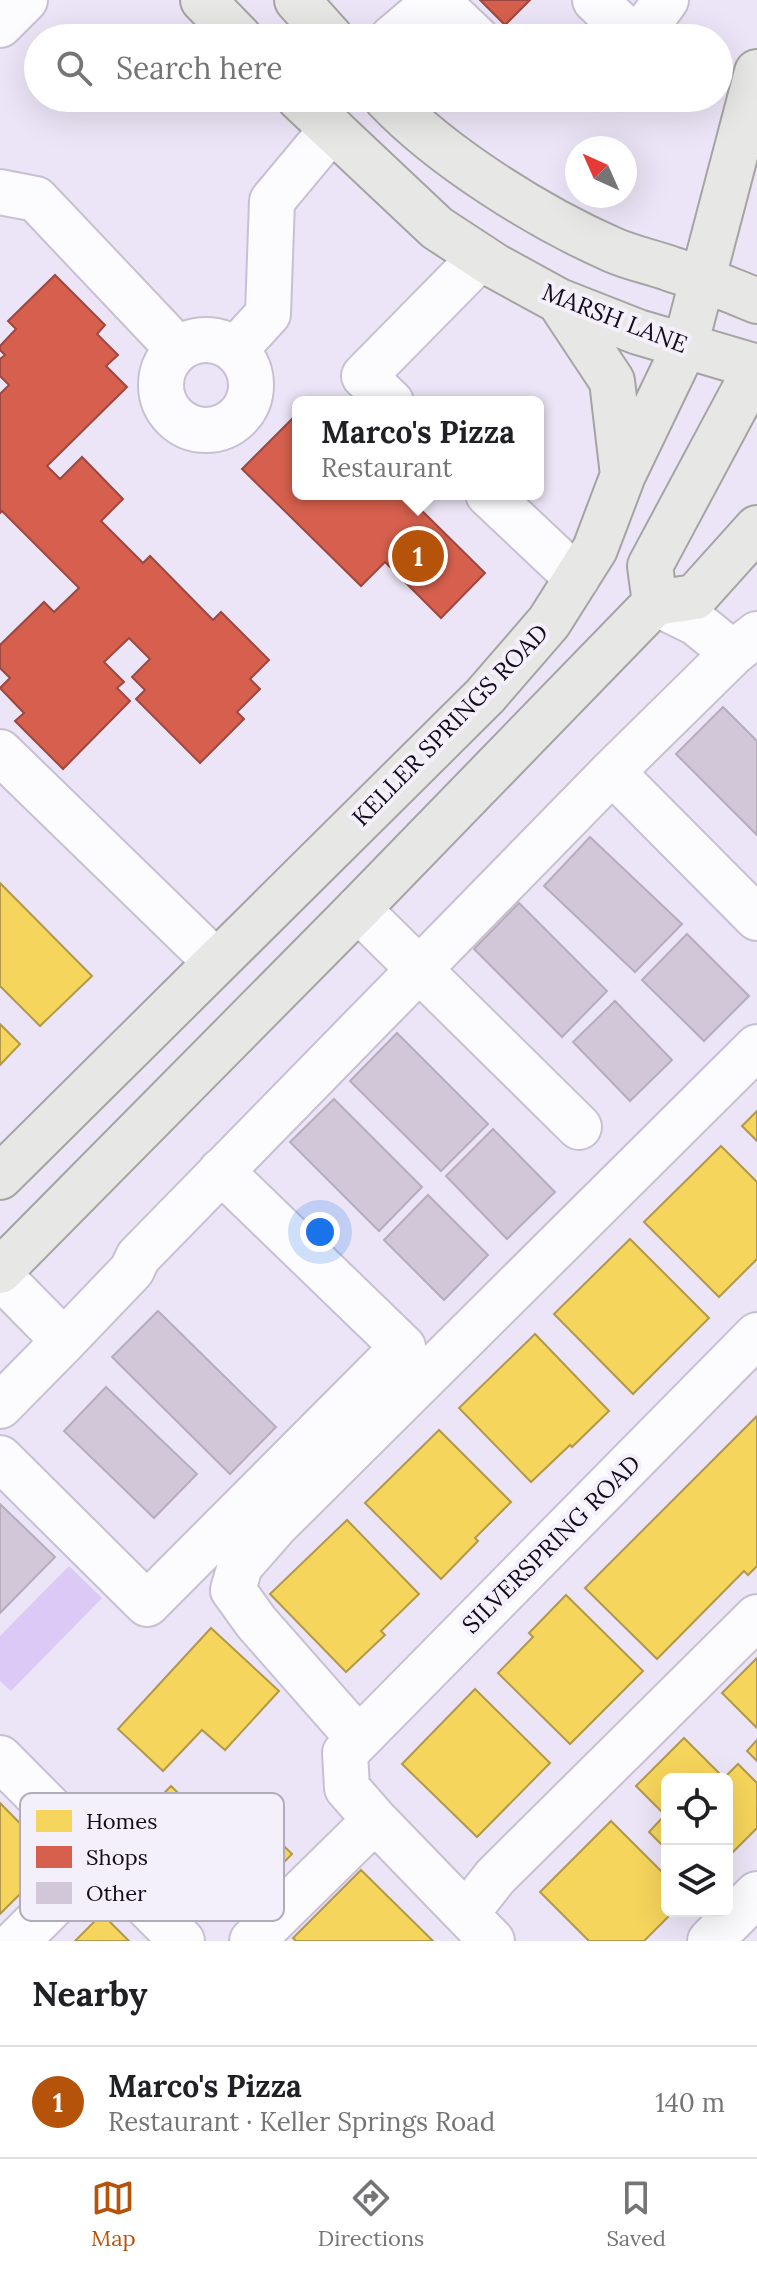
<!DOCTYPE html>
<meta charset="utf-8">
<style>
body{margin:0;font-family:Lora,serif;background:#f2f2f2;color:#202124}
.controls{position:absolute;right:24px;bottom:24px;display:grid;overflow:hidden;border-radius:12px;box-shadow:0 8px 32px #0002}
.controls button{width:72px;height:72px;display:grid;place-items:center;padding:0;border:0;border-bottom:2px solid #e0e0e0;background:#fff;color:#202124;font:40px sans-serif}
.compass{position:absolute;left:565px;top:136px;width:72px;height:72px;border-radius:50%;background:#fff;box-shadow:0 8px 32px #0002;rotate:315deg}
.you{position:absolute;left:320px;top:1232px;width:28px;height:28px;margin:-20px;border:6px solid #fff;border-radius:50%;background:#1a73e8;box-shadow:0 0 0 12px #1a73e833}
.badge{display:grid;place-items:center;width:52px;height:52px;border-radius:50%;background:#b45309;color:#fff;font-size:26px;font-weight:700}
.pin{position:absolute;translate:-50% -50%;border:4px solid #fff;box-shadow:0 2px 8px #0006}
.popup{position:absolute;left:292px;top:396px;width:252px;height:104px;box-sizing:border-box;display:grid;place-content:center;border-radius:12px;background:#fff;filter:drop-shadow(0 2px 6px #0005);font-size:26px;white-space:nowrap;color:#757577}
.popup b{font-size:30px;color:#202124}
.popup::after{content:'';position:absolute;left:50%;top:100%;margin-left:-16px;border:16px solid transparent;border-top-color:#fff}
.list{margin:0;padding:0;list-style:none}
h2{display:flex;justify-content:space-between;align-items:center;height:104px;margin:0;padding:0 32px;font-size:34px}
h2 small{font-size:26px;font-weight:400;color:#757577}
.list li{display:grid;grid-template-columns:52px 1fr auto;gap:24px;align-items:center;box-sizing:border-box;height:112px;padding:0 32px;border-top:2px solid #e0e0e0}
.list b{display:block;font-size:30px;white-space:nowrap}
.list p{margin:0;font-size:26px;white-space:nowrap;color:#757577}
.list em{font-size:26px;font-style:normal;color:#757577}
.icon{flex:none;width:44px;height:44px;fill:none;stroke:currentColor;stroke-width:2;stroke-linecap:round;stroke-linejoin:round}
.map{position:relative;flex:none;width:757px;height:1941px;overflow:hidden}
.search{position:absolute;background:#fff;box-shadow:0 8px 32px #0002;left:24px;right:24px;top:24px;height:88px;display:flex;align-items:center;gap:20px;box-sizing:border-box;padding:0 28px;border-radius:44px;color:#757577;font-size:30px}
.sheet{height:216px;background:#fff}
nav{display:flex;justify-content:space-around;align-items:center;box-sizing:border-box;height:112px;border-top:2px solid #e0e0e0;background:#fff;font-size:22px;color:#757577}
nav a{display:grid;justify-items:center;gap:4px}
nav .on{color:#b45309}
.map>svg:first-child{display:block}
.green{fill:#dcc9f6}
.homes{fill:#f6d55c;stroke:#b29949;stroke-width:2}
.shops{fill:#d6604d;stroke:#9c473f;stroke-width:2}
.building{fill:#d2c7d8;stroke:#b7acbc;stroke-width:2}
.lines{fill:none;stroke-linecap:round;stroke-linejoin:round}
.minor-casing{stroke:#c7c0d2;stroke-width:48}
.major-casing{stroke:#a4a4a3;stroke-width:48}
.minor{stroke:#fcfbfe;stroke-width:44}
.major{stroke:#e7e8e5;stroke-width:44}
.labels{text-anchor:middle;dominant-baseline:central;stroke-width:8;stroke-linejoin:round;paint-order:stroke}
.street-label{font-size:24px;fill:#140c1e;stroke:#f4f0fb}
.key{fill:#f4f0fb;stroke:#b1acb9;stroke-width:2}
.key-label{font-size:22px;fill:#140c1e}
</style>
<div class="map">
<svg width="757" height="1941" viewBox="0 0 757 1941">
<rect width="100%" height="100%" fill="#ece5f7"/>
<!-- green -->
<path class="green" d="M 69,1566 L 102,1598 L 11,1691 L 0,1681 L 0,1636 Z"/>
<!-- homes -->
<path class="homes" d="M 0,883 L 92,976 L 40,1026 L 0,986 Z
M 0,1024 L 20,1044 L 0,1065 Z
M 757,1111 L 757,1141 L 742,1126 Z
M 721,1146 L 757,1182 L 757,1259 L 719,1297 L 644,1222 Z
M 630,1239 L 709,1318 L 633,1394 L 554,1314 Z
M 535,1334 L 609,1411 L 572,1447 L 570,1445 L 531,1482 L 459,1408 Z
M 757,1416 L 757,1566 L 748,1575 L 744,1571 L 657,1659 L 585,1588 Z
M 439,1430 L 511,1502 L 475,1538 L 478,1541 L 441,1579 L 365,1503 Z
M 347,1520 L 419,1594 L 381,1631 L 385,1635 L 346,1672 L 270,1594 Z
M 566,1595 L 643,1671 L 570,1744 L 498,1673 L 533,1637 L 529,1633 Z
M 211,1628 L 279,1691 L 225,1750 L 202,1730 L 163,1771 L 118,1729 Z
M 757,1658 L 757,1728 L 722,1693 Z
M 475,1689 L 550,1763 L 477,1837 L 402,1764 Z
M 684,1738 L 724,1778 L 738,1764 L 757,1783 L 757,1828 L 727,1858 L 727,1779 L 667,1779 L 667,1850 L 649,1832 L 665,1815 L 636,1786 Z
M 757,1740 L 757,1761 L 747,1751 Z
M 171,1786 L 207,1821 L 232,1795 L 292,1854 L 231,1916 L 136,1822 Z
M 0,1803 L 55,1859 L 0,1914 Z
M 611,1821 L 667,1877 L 667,1911 L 674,1911 L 644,1941 L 589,1941 L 540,1892 Z
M 361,1870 L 433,1941 L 296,1941 L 293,1938 Z
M 102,1914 L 129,1941 L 75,1941 Z"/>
<!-- shops -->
<path class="shops" d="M 480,0 L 530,0 L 505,25 Z
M 55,275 L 105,325 L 97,334 L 118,355 L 106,366 L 127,387 L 47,466 L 60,479 L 82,457 L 123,499 L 101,521 L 143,563 L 150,556 L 213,620 L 221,612 L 269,660 L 250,679 L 260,689 L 237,712 L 244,719 L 200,763 L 136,699 L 145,690 L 132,677 L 150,659 L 129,638 L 104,662 L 124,682 L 117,688 L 130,701 L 63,769 L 15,721 L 24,713 L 0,688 L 10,678 L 0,668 L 0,645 L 44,602 L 54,612 L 79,588 L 2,511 L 0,513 L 0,394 L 9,385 L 0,376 L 0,359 L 5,355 L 0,350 L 0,346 L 16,329 L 8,321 Z
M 298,413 L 298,494 L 405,494 L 485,573 L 441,618 L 385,562 L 361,586 L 242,469 Z"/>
<!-- building -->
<path class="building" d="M 723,707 L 757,741 L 757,835 L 676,754 Z
M 590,837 L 682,924 L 635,972 L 544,886 Z
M 519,903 L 607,991 L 562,1037 L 474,949 Z
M 687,934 L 749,996 L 704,1041 L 642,980 Z
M 615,1001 L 672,1060 L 630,1101 L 573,1042 Z
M 397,1033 L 488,1124 L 441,1171 L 350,1081 Z
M 334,1099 L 422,1187 L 379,1231 L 290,1142 Z
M 493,1129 L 555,1192 L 507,1239 L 446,1176 Z
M 428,1195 L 488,1255 L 444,1300 L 384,1240 Z
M 158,1311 L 276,1427 L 230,1474 L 112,1357 Z
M 106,1387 L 197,1474 L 154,1518 L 64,1431 Z
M 0,1504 L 55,1557 L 0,1613 Z"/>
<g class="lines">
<!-- minor casing -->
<g class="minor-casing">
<path id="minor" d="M 436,0 L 476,38
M 595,0 L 634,38
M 0,25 L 25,0
M 392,38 L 437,0
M 638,38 L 666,0
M 0,192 L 36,199 L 178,349
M161 385a45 45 0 1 1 90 0a45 45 0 1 1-90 0Z
M 235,350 L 268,314 L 272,201 L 332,129
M 391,402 L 364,376 L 481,257
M 488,494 L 577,578
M 655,603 L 696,623 L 733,653 L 757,634
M 0,752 L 216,962
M 612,772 L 733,653
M 358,909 L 579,1127
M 0,1276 L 64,1341 L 132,1270 L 138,1257 L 612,772 L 757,918
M 0,1406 L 64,1341
M 0,1458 L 147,1604 L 403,1347 L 221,1171
M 359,1739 L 256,1622 L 233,1590 L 240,1566 L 276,1525 L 757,1047
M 0,1758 L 182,1941
M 466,1914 L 495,1877 L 757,1617
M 17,1941 L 100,1858
M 252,1941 L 375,1820
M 492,1941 L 375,1820 L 347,1788 L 345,1753 L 757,1335
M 710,1941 L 757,1894"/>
</g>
<!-- major casing -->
<g class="major-casing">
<path id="major" d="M 203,0 L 240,38
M 297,0 L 331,38
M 299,98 L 437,228 L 495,266 L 559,301 L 638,332 L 757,367
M 386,98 C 442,157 538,217 613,250 C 631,258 652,262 671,269 C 700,278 729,289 757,301
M 559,301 L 612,381 L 623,475
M 655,603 L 650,566 L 757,366
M 655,603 L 695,597 L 757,528
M 0,1177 L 485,696 L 549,622 L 595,549 L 623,475 L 685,346 L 757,72
M 0,1271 L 358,909 L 655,603"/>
</g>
<!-- minor -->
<use href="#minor" class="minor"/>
<!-- major -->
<use href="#major" class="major"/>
</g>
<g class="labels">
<!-- street labels -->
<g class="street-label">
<text transform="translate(615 318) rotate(21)">MARSH LANE</text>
<text transform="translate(450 725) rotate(-46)">KELLER SPRINGS ROAD</text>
<text transform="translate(551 1544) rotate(-45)">SILVERSPRING ROAD</text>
</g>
</g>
<!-- legend -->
<rect x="20" y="1793" width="264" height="128" rx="12" class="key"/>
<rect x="36" y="1810" width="36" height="22" fill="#f6d55c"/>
<rect x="36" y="1846" width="36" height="22" fill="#d6604d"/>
<rect x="36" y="1882" width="36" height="22" fill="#d2c7d8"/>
<g class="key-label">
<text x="86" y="1829">Homes</text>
<text x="86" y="1865">Shops</text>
<text x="86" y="1901">Other</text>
</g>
</svg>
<div class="controls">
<button><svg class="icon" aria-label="locate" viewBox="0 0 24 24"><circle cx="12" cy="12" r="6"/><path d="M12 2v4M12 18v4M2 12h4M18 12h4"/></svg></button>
<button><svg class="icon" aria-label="layers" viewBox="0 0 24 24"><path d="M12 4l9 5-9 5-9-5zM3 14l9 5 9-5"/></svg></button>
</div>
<svg class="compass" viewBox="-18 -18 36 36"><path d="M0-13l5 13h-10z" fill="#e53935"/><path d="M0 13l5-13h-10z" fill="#757577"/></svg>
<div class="you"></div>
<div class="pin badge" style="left:418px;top:556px">1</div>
<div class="popup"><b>Marco's Pizza</b>Restaurant</div>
<div class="search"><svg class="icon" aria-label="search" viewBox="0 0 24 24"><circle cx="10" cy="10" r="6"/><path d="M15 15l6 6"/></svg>Search here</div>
</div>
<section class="sheet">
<h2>Nearby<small></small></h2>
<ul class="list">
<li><span class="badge">1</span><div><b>Marco's Pizza</b><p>Restaurant · Keller Springs Road</p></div><em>140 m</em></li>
</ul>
</section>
<nav>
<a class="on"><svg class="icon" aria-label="map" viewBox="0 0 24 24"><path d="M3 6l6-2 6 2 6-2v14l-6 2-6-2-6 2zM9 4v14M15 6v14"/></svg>Map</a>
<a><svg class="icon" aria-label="directions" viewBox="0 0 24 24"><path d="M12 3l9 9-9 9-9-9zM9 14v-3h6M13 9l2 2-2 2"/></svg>Directions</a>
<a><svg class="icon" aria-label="saved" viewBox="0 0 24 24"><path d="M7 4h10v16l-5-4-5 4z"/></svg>Saved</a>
</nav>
